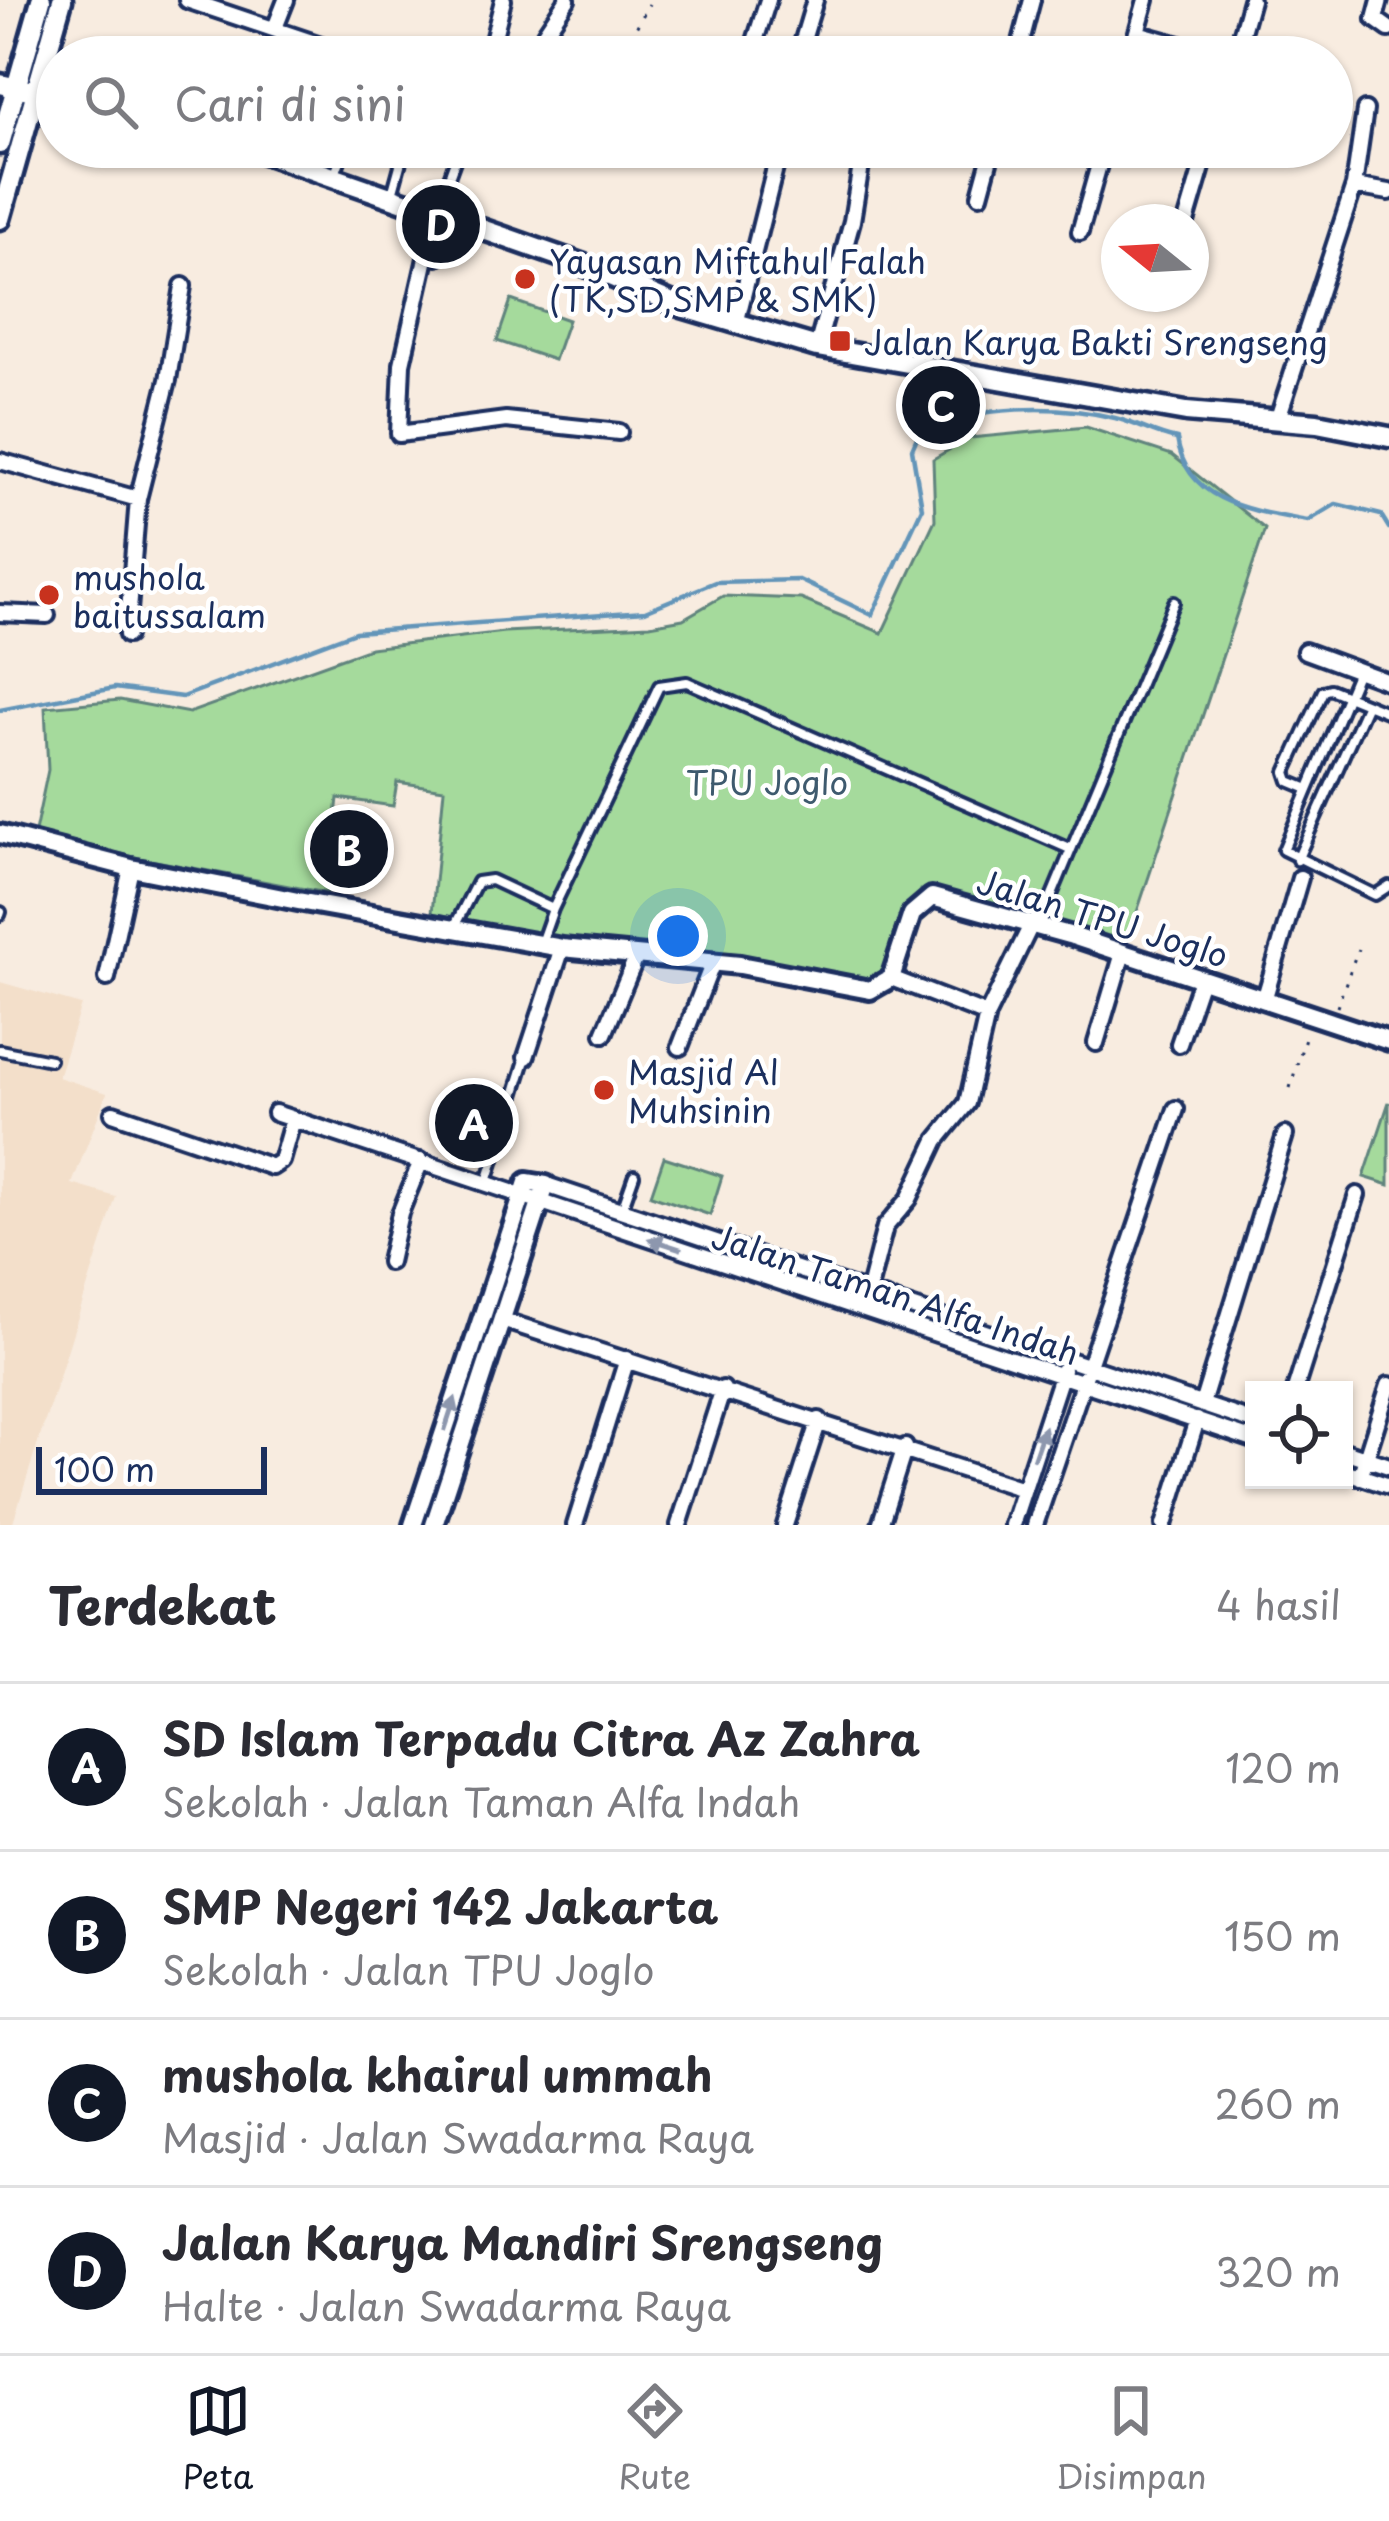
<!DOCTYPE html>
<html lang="id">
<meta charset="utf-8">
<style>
body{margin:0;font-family:"Playpen Sans",sans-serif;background:#f2f2f3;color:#2b2b33}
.controls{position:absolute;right:36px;bottom:36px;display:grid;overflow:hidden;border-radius:0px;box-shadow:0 3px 9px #0004}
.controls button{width:108px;height:108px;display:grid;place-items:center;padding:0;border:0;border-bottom:3px solid #e1e1e2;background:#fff;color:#2b2b33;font:60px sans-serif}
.compass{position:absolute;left:1101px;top:204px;width:108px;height:108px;border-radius:50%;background:#fff;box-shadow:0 3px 9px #0004;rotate:288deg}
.scale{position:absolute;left:36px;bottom:30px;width:231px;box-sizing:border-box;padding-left:12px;border:6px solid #1b2f5e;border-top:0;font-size:33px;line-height:42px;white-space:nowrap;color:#1b2f5e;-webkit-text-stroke:9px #fff;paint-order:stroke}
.you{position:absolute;left:678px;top:936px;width:42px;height:42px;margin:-30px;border:9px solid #fff;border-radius:50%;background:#1a73e8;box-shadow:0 0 0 18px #1a73e833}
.badge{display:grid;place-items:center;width:78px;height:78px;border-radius:50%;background:#111827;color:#fff;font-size:39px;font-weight:700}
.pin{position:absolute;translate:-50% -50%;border:6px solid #fff;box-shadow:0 3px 12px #0006}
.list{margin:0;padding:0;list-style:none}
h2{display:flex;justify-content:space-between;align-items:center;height:156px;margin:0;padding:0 48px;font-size:51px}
h2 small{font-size:39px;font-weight:400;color:#7c7c81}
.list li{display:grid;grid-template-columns:78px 1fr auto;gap:36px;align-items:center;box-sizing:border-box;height:168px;padding:0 48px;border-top:3px solid #e1e1e2}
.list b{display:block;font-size:45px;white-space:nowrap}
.list p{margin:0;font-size:39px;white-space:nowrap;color:#7c7c81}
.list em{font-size:39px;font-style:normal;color:#7c7c81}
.icon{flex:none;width:66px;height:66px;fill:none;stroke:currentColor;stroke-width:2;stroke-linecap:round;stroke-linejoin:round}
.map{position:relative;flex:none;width:1389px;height:1525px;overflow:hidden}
.search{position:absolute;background:#fff;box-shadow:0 3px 9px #0004;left:36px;right:36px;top:36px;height:132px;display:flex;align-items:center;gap:30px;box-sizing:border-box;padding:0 42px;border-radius:66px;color:#7c7c81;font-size:45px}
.sheet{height:828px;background:#fff}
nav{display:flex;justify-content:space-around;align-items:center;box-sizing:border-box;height:168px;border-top:3px solid #e1e1e2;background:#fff;font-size:33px;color:#7c7c81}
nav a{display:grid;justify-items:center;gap:6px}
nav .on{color:#111827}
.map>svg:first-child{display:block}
.built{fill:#f3dfca}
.green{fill:#a5da9c;stroke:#60847d;stroke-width:3}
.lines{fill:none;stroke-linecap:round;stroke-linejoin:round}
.stream{stroke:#6395b9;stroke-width:4.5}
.service-casing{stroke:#1b2f5e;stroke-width:16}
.minor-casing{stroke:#1b2f5e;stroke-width:22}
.tertiary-casing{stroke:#1b2f5e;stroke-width:26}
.secondary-casing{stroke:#1b2f5e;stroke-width:27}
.path{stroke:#1b2f5e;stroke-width:3;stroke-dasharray:3 9;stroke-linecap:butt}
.service{stroke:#fff;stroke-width:8}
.minor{stroke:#fff;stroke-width:14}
.tertiary{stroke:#fff;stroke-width:16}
.secondary{stroke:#fff;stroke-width:18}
.oneway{fill:#8d97ae}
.poi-dot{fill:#c8321e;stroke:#fff;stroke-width:4.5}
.labels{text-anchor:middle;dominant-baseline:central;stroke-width:9;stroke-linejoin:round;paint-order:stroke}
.poi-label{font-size:33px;fill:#1b2f5e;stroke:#fff;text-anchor:start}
.park-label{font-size:33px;fill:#3e5a6e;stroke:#fff}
.street-label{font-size:33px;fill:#1b2f5e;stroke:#fff}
</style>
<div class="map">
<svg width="1389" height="1525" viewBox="0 0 1389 1525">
<rect width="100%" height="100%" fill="#f8ece0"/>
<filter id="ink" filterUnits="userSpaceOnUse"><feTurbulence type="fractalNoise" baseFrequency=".00833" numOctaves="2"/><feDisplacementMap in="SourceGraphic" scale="24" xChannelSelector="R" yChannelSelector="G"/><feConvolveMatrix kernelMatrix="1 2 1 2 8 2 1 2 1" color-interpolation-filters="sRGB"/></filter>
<g filter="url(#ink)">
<!-- built -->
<path class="built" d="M 0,982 L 81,1005 L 58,1077 L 107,1093 L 72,1184 L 116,1197 L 12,1525 L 0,1525 Z"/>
<!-- green -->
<path class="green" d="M 511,300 L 568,320 L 554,360 L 497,341 Z
M 1086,427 L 1172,455 L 1265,529 L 1125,948 L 921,890 L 895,972 L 870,979 L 551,937 L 432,913 L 444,789 L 397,782 L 393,806 L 338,798 L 327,893 L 129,856 L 35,832 L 48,770 L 45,707 L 120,700 L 189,713 L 370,648 L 504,632 L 650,625 L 683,619 L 723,596 L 801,599 L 882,633 L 935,520 L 933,459 L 970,438 Z
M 1389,1102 L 1389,1185 L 1364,1177 Z
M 664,1157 L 722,1176 L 710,1215 L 651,1195 Z"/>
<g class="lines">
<!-- stream -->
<path class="stream" d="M 0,710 L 115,688 L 182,697 L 355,632 L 645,611 L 715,582 L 799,580 L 872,615 L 922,508 L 912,449 L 921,428 C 977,407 1056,403 1115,418 C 1136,423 1155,435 1177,439 C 1187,504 1254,511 1308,521 L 1336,504 L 1381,515 L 1389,528"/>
<!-- service casing -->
<g class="service-casing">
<path id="service" d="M 334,177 L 345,147
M 391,198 L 405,147
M 436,213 L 460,147
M 1358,671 L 1283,850 L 1375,895 L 1389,886
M 1308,789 L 1289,781 L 1286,772 L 1323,691 L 1330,689 L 1389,713
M 1297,860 L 1367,704
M 553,909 L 659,686 L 687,682 L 1070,849
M 0,915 L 1,912
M 1040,924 L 1174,602
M 455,925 L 477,882 L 491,880 L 553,909 L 541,943
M 0,1050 L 50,1060
M 487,1182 L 526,1057
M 622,1209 L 634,1175"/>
</g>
<!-- minor casing -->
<g class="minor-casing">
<path id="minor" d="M 187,0 L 356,57
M 567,0 L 545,33 L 568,53
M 1380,0 L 1375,19 L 1389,29
M 275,28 L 286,0
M 1137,33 L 1223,57
M 569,49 L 600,42 L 653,57
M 489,57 L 503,0
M 750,57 L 768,0
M 798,57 L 815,0
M 1017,57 L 1032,0
M 1130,57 L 1146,0
M 1235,57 L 1251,0
M 1354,186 L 1389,192
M 980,195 L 993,147
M 436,214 L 402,364 L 399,434 L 506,420 L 619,432
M 1186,222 L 1208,147
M 1080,232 L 1104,147
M 437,257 L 448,218
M 736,324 L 780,148
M 817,347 L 852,221 L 864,147
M 1278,418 L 1354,186 L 1365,110
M 0,461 L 138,499 L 168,380 L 183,286
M 0,613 L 47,615
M 127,635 L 138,499
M 1305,651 L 1389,682
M 107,978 L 131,868
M 1265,997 L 1300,878
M 987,1015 L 1032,923
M 604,1034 L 637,955
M 1096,1043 L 1123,953
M 1179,1044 L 1201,979
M 680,1047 L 713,962
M 526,1057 L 562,948
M 113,1113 L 272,1167 L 281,1161 L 293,1119
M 275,1113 L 1254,1440
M 546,1185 L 1254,1422
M 389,1262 L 400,1213 L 421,1161
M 868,1293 L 885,1227 L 909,1199 L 937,1140 L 967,1103 L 987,1015 L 891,978
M 502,1320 L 1023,1489
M 1295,1390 L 1357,1195
M 1202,1404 L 1285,1135
M 1344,1451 L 1389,1466
M 1344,1471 L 1389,1486
M 1360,1477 L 1389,1385
M 575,1525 L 627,1359
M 679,1525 L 723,1389
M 785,1525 L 819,1420
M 880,1525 L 905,1447
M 1012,1525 L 1063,1370
M 1035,1525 L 1176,1109
M 1164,1525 L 1197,1420"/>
</g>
<!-- tertiary casing -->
<g class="tertiary-casing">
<path id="tertiary" d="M 0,834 L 131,868 L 298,901 L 562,948 L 740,965 L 870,990 L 891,978 L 912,914 L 932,897 L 1069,935 L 1389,1041
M 413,1525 L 527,1182 L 546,1185 L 434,1525"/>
</g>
<!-- secondary casing -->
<g class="secondary-casing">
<path id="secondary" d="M 0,84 L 57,96
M 0,144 L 41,0
M 247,147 L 584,265 L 682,307 L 817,347 L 1186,412 L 1317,423 L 1389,437
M 0,219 L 62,0"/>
</g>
<!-- path -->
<path class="path" d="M 631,37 L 649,4
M 1337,1007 L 1358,949
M 1290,1088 L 1307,1031"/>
<!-- service -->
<use href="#service" class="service"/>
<!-- minor -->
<use href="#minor" class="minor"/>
<!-- tertiary -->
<use href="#tertiary" class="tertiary"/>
<!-- secondary -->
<use href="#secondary" class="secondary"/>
</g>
<!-- one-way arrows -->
<defs><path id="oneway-solid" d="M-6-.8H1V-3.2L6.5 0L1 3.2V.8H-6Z" transform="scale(3)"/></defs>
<g class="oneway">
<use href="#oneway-solid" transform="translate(665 1244) rotate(-162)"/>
<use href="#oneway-solid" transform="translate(450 1414) rotate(-72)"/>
<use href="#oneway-solid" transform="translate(1039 1443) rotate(-71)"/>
</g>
</g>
<!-- markers -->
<g class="poi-dot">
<circle cx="525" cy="279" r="12"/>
<rect x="828" y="329" width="24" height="24" rx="6"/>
<circle cx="49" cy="595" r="12"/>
<circle cx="604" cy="1090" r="12"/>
</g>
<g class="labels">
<!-- poi labels -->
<g class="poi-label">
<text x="549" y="260">Yayasan Miftahul Falah<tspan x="549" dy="38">(TK,SD,SMP &amp; SMK)</tspan></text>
<text x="864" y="341">Jalan Karya Bakti Srengseng</text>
<text x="73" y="576">mushola<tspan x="73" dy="38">baitussalam</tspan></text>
<text x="628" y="1071">Masjid Al<tspan x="628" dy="38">Muhsinin</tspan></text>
</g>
<!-- park labels -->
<g class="park-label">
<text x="767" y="781">TPU Joglo</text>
</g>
<!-- street labels -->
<g class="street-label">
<text transform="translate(1103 917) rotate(17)">Jalan TPU Joglo</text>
<text transform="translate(896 1293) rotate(18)">Jalan Taman Alfa Indah</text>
</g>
</g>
</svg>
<div class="controls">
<button><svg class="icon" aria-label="locate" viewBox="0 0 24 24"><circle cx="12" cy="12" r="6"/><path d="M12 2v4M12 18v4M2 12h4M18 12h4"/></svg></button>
</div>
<svg class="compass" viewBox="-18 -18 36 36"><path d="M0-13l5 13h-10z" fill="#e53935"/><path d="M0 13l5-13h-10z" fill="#7c7c81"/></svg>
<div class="scale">100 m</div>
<div class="you"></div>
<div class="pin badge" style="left:474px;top:1123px">A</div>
<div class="pin badge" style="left:349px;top:849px">B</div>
<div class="pin badge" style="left:941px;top:405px">C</div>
<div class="pin badge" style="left:441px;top:224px">D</div>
<div class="search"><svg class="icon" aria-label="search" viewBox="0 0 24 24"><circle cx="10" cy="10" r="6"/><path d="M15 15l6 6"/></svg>Cari di sini</div>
</div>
<section class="sheet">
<h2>Terdekat<small>4 hasil</small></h2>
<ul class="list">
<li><span class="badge">A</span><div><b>SD Islam Terpadu Citra Az Zahra</b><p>Sekolah · Jalan Taman Alfa Indah</p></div><em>120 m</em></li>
<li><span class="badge">B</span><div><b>SMP Negeri 142 Jakarta</b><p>Sekolah · Jalan TPU Joglo</p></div><em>150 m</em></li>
<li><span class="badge">C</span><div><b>mushola khairul ummah</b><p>Masjid · Jalan Swadarma Raya</p></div><em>260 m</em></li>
<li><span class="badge">D</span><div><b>Jalan Karya Mandiri Srengseng</b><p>Halte · Jalan Swadarma Raya</p></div><em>320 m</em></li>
</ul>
</section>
<nav>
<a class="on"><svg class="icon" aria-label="map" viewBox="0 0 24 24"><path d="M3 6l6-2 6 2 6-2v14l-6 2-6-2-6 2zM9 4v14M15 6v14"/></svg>Peta</a>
<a><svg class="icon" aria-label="directions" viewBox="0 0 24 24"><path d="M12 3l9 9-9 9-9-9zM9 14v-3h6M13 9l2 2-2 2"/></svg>Rute</a>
<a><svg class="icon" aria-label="saved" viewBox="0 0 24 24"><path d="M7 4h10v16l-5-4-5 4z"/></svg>Disimpan</a>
</nav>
